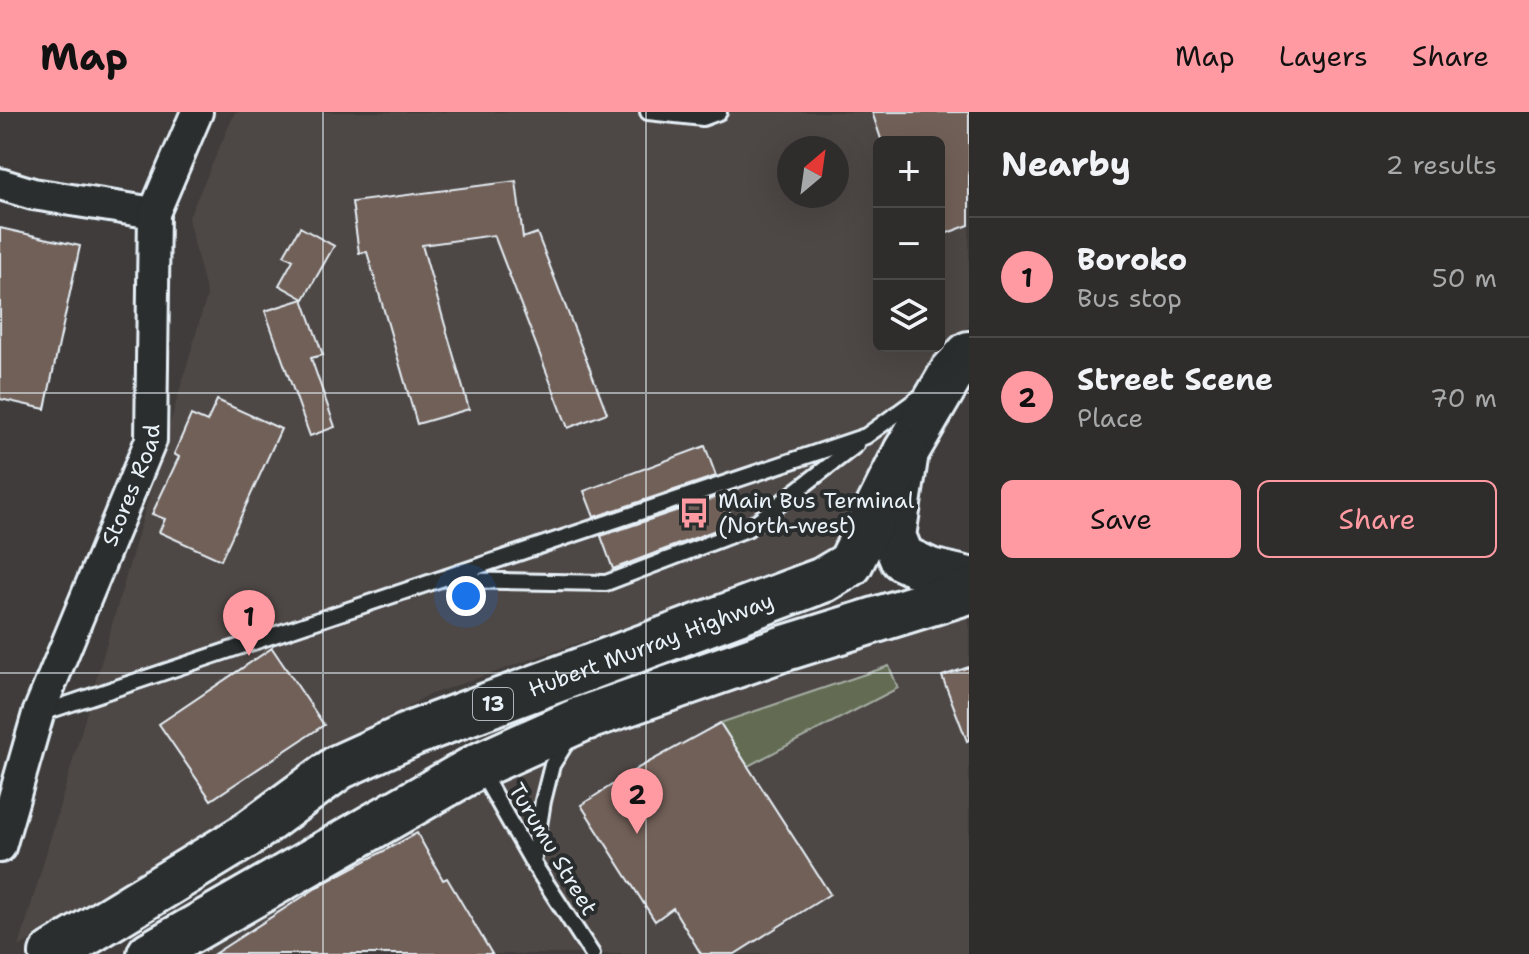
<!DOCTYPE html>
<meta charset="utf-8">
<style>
body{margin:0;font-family:"Shantell Sans",sans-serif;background:#373534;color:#f1f3f6}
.controls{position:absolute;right:24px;top:24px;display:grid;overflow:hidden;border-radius:12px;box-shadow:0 8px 32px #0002}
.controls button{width:72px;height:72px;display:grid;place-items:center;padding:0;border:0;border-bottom:2px solid #4a4948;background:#2f2d2c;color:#f1f3f6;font:40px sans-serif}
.compass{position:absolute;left:777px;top:24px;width:72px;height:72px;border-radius:50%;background:#2f2d2c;box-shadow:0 8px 32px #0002;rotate:29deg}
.you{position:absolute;left:466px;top:484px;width:28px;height:28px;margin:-20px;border:6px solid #fff;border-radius:50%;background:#1a73e8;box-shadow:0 0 0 12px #1a73e833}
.badge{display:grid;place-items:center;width:52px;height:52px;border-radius:50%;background:#ff9aa2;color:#111;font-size:26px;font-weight:700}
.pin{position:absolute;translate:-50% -66px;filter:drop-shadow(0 2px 4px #0008)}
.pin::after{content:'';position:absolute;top:42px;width:28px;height:24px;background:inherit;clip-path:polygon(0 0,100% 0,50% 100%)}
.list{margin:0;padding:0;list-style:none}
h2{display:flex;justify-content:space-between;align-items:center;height:104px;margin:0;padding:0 32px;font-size:34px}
h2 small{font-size:26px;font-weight:400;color:#a7a8a9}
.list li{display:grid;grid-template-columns:52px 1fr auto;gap:24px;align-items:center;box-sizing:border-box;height:120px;padding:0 32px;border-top:2px solid #4a4948}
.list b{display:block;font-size:30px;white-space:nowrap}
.list p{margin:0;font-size:26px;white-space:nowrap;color:#a7a8a9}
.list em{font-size:26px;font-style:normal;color:#a7a8a9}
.actions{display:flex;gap:16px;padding:24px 32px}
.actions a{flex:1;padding:18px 0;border:2px solid #ff9aa2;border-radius:12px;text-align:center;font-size:28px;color:#ff9aa2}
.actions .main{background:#ff9aa2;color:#111}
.icon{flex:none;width:44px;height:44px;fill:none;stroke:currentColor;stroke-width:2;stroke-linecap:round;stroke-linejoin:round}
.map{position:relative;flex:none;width:969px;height:842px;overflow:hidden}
header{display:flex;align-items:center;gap:48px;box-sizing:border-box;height:112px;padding:0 40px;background:#ff9aa2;color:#111}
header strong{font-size:38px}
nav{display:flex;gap:44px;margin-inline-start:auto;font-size:28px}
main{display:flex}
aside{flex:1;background:#2f2d2c}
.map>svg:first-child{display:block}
.built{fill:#4e4744;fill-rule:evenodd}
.green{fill:#636c52;stroke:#a6aea5;stroke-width:2}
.building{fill:#716059;stroke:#e8f1f8;stroke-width:2}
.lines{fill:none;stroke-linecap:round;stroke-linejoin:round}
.lane-casing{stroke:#e8f1f8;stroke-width:20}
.street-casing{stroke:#e8f1f8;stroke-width:36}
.highway-casing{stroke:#e8f1f8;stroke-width:50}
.lane{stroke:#2a2d2e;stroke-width:14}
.street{stroke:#2a2d2e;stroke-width:30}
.highway{stroke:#2a2d2e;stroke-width:44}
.grid{fill:none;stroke:#e8f1f8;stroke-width:2;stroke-opacity:0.55}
.labels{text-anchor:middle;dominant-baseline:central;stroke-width:8;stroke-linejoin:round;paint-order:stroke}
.shield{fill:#2a2d2e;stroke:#afb6bb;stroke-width:2}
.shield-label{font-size:20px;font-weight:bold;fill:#e8f1f8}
.street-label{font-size:22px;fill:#e8f1f8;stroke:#2a2d2e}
.poi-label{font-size:22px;fill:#e8f1f8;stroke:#2a2d2e;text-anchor:start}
</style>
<header>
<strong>Map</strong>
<nav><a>Map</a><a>Layers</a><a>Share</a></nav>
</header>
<main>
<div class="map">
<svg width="969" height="842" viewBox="0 0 969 842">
<rect width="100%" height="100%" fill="#3f3c3b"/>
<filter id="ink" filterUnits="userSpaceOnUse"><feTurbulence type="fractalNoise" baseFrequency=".0125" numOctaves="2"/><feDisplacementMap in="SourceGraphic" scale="16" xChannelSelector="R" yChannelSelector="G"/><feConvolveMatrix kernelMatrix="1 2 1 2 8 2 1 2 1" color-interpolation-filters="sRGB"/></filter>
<g filter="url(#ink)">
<!-- built -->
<path class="built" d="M 235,0 L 969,0 L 969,214 L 887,334 L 840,440 L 426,584 L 19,835 L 207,183 L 188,107 ZM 879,30 L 939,30 L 939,234 L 879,234 ZM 789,36 L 837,36 L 837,84 L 789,84 Z
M 969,505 L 969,842 L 149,842 L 565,631 Z"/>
<!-- green -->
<path class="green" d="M 889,554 L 898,576 L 748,654 L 720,611 Z"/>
<!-- building -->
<path class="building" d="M 872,0 L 969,0 L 969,113 L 939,124 L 939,30 L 882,30 Z
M 516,69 L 523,126 L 537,121 L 607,301 L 568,316 L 494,123 L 422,133 L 469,297 L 417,312 L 367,140 L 359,141 L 352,90 Z
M 300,115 L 334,134 L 304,187 L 279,173 L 293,148 L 284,143 Z
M 0,116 L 80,134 L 45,297 L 0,287 Z
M 303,187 L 323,243 L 311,246 L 335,315 L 310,324 L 265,199 Z
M 217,288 L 281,317 L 221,448 L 159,420 L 165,407 L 152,402 L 179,345 L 174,342 L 191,303 L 207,310 Z
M 705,334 L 716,364 L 594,405 L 584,379 Z
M 723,383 L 734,411 L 613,457 L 601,424 Z
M 272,536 L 324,613 L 211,688 L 159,612 Z
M 969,555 L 969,628 L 967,629 L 942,564 Z
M 720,611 L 830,782 L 735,842 L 701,842 L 673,796 L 655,809 L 581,693 L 638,656 Z
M 417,721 L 443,768 L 447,766 L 492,842 L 214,842 L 324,771 Z"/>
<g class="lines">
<!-- lane casing -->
<g class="lane-casing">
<path id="lane" d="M 648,0 L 703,6 L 719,0
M 452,468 L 606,471 L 747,417 L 856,333
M 39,602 L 866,324 L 920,285
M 480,658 L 533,751 L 592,842
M 533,751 L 543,689 L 552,653 L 569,626"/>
</g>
<!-- street casing -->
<g class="street-casing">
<g id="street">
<path d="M 0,72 L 33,82 L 154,101"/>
<path id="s1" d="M 0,735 L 38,602 L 151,328 L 154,101 L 197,0"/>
</g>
</g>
<!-- highway casing -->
<g class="highway-casing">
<g id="highway">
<path d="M 969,242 L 952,261 L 906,340 L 893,424 L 902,446 L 930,459 L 969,468"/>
<path id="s2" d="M 52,842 L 244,725 L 339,655 L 414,621 L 823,468 L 850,452 L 906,340"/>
<path d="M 150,842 L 478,654 L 582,607 L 782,537 L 969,479"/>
</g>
</g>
<!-- lane -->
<use href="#lane" class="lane"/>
<!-- street -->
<use href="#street" class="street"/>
<!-- highway -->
<use href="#highway" class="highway"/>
</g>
</g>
<!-- grid -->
<path class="grid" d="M 323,0 L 323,842M 646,0 L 646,842M 0,281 L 969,281M 0,561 L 969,561"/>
<!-- icons -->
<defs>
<g id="bus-bare" transform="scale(2.4)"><path d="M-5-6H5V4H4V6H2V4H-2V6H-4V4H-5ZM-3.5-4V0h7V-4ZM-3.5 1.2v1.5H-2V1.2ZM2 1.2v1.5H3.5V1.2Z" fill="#ff9aa2" stroke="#2a2d2e" stroke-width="2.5" paint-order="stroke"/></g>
</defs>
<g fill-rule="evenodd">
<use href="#bus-bare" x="694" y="401"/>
</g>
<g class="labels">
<!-- shield labels -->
<rect class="shield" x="473" y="576" width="40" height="32" rx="6"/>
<g class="shield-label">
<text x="493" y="592">13</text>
</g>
<!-- street labels -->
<g class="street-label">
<text stroke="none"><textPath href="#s1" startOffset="386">Stores Road</textPath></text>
<text stroke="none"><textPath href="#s2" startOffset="678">Hubert Murray Highway</textPath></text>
<text transform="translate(553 737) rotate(59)">Turumu Street</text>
</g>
<!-- poi labels -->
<g class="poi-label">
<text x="718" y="388">Main Bus Terminal<tspan x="718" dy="25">(North-west)</tspan></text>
</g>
</g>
</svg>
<div class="controls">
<button>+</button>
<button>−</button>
<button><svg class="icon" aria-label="layers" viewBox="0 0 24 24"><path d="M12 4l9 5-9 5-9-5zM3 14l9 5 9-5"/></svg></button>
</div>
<svg class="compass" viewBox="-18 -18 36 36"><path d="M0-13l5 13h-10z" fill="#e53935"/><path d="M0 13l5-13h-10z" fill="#a7a8a9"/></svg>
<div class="you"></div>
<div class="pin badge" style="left:249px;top:544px">1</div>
<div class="pin badge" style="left:637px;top:722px">2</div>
</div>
<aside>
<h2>Nearby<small>2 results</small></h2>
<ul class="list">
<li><span class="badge">1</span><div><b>Boroko</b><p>Bus stop</p></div><em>50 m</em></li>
<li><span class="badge">2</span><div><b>Street Scene</b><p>Place</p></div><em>70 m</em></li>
</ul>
<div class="actions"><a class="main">Save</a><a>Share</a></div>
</aside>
</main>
